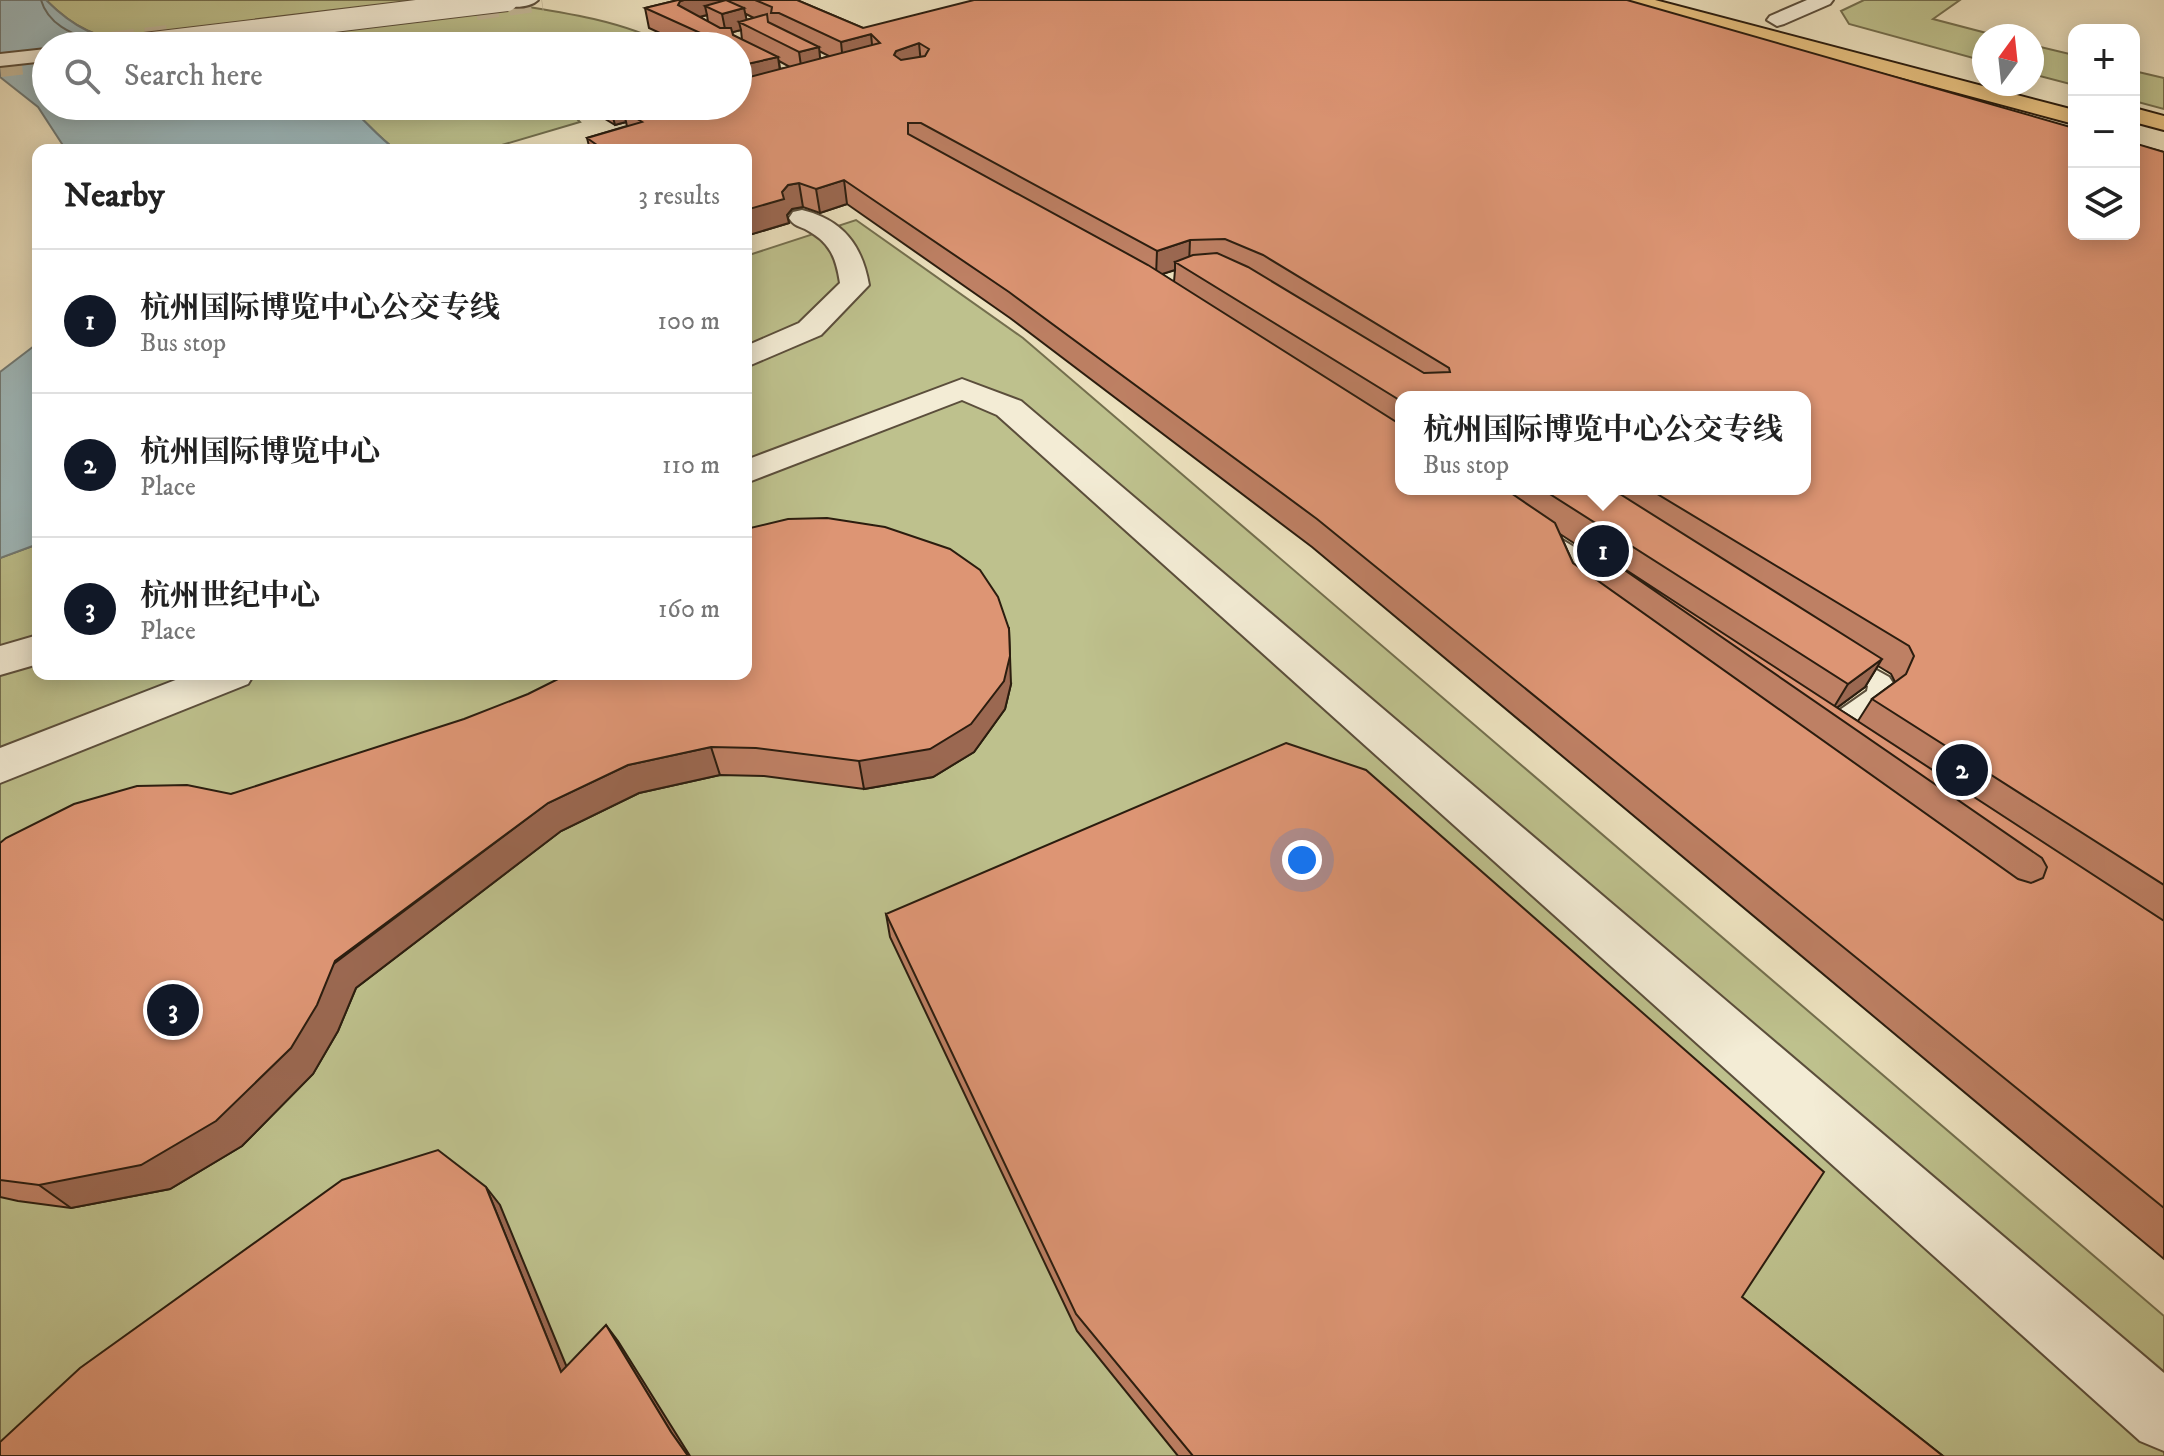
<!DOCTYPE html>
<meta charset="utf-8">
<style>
body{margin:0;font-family:"IM FELL DW Pica","Noto Serif SC",serif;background:#f6f6f6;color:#222}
.controls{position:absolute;right:24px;top:24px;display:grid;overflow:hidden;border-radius:16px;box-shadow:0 4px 20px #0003}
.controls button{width:72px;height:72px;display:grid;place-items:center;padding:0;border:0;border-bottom:2px solid #e0e0e0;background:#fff;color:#222;font:40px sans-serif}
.compass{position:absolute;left:1972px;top:24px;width:72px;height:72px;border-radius:50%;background:#fff;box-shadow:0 4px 20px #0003;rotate:15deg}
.you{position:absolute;left:1302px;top:860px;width:28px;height:28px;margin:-20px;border:6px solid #fff;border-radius:50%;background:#1a73e8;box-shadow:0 0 0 12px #1a73e833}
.badge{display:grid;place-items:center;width:52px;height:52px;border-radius:50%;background:#111827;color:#fff;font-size:26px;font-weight:700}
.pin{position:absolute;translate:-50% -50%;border:4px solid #fff;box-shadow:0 2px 8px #0006}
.popup{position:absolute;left:1395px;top:391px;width:416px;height:104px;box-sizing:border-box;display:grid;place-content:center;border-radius:16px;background:#fff;filter:drop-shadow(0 2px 6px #0005);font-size:26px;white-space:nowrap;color:#767676}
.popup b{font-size:30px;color:#222}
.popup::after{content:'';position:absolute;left:50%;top:100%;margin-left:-16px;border:16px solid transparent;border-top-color:#fff}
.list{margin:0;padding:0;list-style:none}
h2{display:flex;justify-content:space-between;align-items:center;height:104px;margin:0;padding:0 32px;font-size:34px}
h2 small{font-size:26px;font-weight:400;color:#767676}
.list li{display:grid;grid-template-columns:52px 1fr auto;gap:24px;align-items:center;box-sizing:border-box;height:144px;padding:0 32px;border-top:2px solid #e0e0e0}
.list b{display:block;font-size:30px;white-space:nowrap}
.list p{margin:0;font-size:26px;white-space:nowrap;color:#767676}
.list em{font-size:26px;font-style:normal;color:#767676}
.icon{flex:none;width:44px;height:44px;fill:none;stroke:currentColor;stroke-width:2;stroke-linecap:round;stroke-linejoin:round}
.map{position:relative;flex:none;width:2164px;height:1456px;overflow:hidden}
.search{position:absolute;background:#fff;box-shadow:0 4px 20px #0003;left:32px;top:32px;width:720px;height:88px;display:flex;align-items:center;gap:20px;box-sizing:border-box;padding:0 28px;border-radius:44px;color:#767676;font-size:30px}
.panel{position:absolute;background:#fff;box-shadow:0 4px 20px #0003;left:32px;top:144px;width:720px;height:536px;border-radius:16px}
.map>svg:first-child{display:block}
.green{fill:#bec18d;stroke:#746f4e;stroke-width:2}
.water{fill:#9fbabd;stroke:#717b77;stroke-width:2}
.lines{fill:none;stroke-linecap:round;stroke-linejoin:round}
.shore{stroke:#656c66;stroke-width:2}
.secondary-tunnel{stroke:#c5ba9b;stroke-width:22;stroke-dasharray:22 11;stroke-linecap:butt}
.service-casing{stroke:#5b4e3b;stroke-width:4}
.minor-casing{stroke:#5b4e3b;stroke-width:4}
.primary-casing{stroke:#2b1d0f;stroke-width:4}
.service{fill:#f3ecd5;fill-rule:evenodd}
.minor{fill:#f3ecd5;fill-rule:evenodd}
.primary{fill:#e6c07f;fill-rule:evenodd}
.minor-bridge-casing{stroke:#5b4e3b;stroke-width:24;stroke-linecap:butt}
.minor-bridge{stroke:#f3ecd5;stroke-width:22}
.wall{fill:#be8064;stroke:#2b1d0f;stroke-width:2;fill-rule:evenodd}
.shaded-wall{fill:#9b6851;stroke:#2b1d0f;stroke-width:2}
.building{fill:#dd9574;stroke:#2b1d0f;stroke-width:2;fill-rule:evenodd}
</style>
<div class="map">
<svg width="2164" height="1456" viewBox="0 0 2164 1456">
<rect width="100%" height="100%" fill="#ece1be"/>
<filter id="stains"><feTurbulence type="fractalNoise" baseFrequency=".0025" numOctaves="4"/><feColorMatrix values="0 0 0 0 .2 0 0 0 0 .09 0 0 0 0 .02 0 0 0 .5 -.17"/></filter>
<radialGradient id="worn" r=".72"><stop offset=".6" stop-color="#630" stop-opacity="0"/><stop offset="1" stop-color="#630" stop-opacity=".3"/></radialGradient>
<!-- green -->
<path class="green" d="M 46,0 L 484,0 C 545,10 615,17 670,46 L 137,46 C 96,36 76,30 46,0 Z
M 1864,0 L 1960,0 L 1933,19 L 1998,36 L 1984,36 L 1984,61 L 1849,24 L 1841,11 Z
M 2032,45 L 2074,55 L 2074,85 L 2032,74 Z
M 2134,71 L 2164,78 L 2164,109 L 2134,101 Z
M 348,106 L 592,106 L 571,113 L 580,122 L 485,150 L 396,150 C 378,137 365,120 348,106 Z
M 856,220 L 1023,338 L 2164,1316 L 2164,1456 L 0,1456 L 0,558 L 38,544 L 38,674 L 746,674 L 746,256 Z"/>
<!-- water -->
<path class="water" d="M 0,0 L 46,0 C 76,30 95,36 137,46 L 46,46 L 46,106 L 348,106 C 365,120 378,137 396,150 L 66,150 L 38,107 L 0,77 Z
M 38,343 L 38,544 L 0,558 L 0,372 Z"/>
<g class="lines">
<!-- shore -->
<path class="shore" d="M 41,0 C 49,28 79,36 103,46"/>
<!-- secondary-tunnel -->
<path class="secondary-tunnel" d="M 476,9 L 542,0
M 80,46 L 178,35
M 0,66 L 46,61"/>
<!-- service casing -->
<g class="service-casing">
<path id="service" d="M 1541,527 L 1622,576 L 1625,581 L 1622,586 L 1606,586 L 1534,537 L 1531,533 Z
M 1844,652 L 1889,677 L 1893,683 L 1885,701 L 1840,733 L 1832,736 L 1824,733 L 1820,727 L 1824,721 L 1867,691 L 1868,686 L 1836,665 L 1833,660 L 1836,655 Z"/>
</g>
<!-- minor casing -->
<g class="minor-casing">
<path id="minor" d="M 495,0 L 538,0 C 529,9 504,9 495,0 Z
M 1807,0 L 1833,0 L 1830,4 L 1784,24 L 1777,26 L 1767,20 L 1770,16 Z
M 46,49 L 46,61 L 0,66 L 0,54 Z
M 802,210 C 843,220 862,245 869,285 L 821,335 L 746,367 L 746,346 L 799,323 L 840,283 C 836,257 830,242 805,229 C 798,226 793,225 789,218 L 793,212 Z
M 962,379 L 1021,401 L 2164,1373 L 2164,1451 L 2140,1441 L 997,415 L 962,400 L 746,483 L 746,460 Z
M 38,635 L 38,664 L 0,675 L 0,646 Z
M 191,674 L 254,674 L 248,684 L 0,783 L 0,748 Z"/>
</g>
<!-- primary casing -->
<g class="primary-casing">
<path id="primary" d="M 1623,0 L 1655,0 L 2074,110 L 2074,124 L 1626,4 Z
M 2134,108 L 2164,116 L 2164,130 L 2134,122 Z"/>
</g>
<!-- service -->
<use href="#service" class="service"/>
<!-- minor -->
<use href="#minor" class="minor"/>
<!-- primary -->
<use href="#primary" class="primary"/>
<!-- minor-bridge casing -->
<g class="minor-bridge-casing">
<path id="minor-bridge" d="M 128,46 L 507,0"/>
</g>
<!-- minor-bridge -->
<use href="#minor-bridge" class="minor-bridge"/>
</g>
<!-- wall -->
<path class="wall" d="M 678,0 L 723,0 L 730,2 L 729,0 L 797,0 L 863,28 L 2074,128 L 2164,152 L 2164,1259 L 1312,547 L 1010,318 L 847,204 L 820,213 L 803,207 L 792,209 L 787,215 L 789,223 L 746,236 L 746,150 L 590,150 L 587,138 L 627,126 L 626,122 L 615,125 L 589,109 L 588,106 L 738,106 L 738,46 L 688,46 L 649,28 L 645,8 ZM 746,14 L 754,18 L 746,20 ZM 707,15 L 708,22 L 700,17 ZM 741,30 L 742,40 L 733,35 L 732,32 ZM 819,51 L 829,56 L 820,59 ZM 779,61 L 790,67 L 780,69 ZM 1175,270 L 1174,282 L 1162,274 ZM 1401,397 L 1805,489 L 1401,489 ZM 1560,534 L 1592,555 L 1586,572 L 1573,563 ZM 1878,666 L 1891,674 L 1895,682 L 1872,699 L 1858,721 L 1837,708 L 1865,687 Z
M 1011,684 L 1005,709 L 974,752 L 933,777 L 864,789 L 764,776 L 720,775 L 639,793 L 561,831 L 356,988 L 338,1031 L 313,1074 L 242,1146 L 170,1189 L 71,1208 L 18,1201 L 0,1197 L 0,843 L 231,794 Z
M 886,914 L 1742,1297 L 1943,1456 L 1178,1456 L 1077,1331 L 890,937 Z"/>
<!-- shaded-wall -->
<path class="shaded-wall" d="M 684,0 L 723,0 L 725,10 L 705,6 L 707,15 L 684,21 L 678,5 L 680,1 Z
M 744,8 L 748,26 L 739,22 L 741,30 L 726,34 L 722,14 Z
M 871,34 L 873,55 L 843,63 L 841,42 Z
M 919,43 L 921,64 L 898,72 L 894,55 L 896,51 Z
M 819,47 L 821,68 L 802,73 L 799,52 Z
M 778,57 L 781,78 L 738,89 L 738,66 Z
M 610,106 L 678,106 L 623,110 L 626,122 L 615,125 Z
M 844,180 L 847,204 L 820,213 L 816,189 Z
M 799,183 L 803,207 L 792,209 L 787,215 L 789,223 L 746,236 L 746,210 L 782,192 L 788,185 Z
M 1190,240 L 1189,265 L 1175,262 L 1175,270 L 1156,276 L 1157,251 Z
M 1009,629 L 1011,684 L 1005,709 L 974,752 L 933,777 L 864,789 L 859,761 Z
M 1882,659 L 1865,687 L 1831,712 L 1848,684 Z
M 711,747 L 720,775 L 639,793 L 561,831 L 356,988 L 338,1031 L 313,1074 L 242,1146 L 170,1189 L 71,1208 L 39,1185 L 548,803 L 628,765 Z
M 486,1187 L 500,1205 L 575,1387 L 561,1372 Z
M 606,1325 L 618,1341 L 690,1456 L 688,1456 L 671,1432 Z"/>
<!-- building -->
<path class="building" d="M 678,0 L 684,0 L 680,1 L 678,5 L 720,28 L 731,28 L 733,35 L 778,57 L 738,66 L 738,46 L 729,46 L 645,8 Z
M 726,0 L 744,8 L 722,14 L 705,6 Z
M 755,0 L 797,0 L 863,28 L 974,0 L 1627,0 L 2074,128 L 2074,234 L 2134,234 L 2134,143 L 2164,152 L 2164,885 L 1872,699 L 1906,674 L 1914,656 L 1909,646 L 1649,489 L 1805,489 L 1805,397 L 1401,397 L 1401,401 L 1175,262 L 1193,255 L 1217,253 L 1248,267 L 1424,373 L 1450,372 L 1449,368 L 1263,255 L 1225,239 L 1190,240 L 1157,251 L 921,123 L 908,123 L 908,134 L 1148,265 L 1398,423 L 1401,423 L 1401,489 L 1505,489 L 1555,523 L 1573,563 L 2018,879 L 2031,883 L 2043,878 L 2047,867 L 2042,858 L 1594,549 L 2164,921 L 2164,1208 L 1317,519 L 1009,292 L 844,180 L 816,189 L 799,183 L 788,185 L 782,192 L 784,199 L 746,210 L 746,150 L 604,150 L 587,138 L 642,122 L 623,110 L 638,106 L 738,106 L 738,80 L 880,43 L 871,34 L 841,42 L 779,13 L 771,13 L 772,7 ZM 919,43 L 929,49 L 925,56 L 901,60 L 894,55 L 896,51 Z
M 767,14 L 768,22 L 819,47 L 799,52 L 739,22 Z
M 1542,489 L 1612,489 L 1882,659 L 1848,684 Z
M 827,518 L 885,527 L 950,549 L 980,570 L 998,597 L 1009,629 L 1010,656 L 1004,681 L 971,724 L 930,749 L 859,761 L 756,748 L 711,747 L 628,765 L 548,803 L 335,961 L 317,1005 L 291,1048 L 216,1121 L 141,1165 L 39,1185 L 0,1180 L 0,843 L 6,838 L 74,804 L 137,786 L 187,785 L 231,794 L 464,719 L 528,694 L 568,674 L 746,674 L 746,529 L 788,519 Z
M 1286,743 L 1366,770 L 1824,1172 L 1742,1297 L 1943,1456 L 1193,1456 L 1076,1314 L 886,914 Z
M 438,1150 L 486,1187 L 561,1372 L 606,1325 L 671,1432 L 688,1456 L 0,1456 L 0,1442 L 80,1368 L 342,1180 Z"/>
<rect width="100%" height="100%" filter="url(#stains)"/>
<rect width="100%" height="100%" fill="url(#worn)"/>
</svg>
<div class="controls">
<button>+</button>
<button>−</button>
<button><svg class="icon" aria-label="layers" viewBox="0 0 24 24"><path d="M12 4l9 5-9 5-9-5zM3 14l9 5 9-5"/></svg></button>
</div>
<svg class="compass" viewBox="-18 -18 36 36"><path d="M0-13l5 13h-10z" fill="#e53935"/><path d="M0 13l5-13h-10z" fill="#767676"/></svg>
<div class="you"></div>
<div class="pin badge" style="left:1603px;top:551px">1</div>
<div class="popup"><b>杭州国际博览中心公交专线</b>Bus stop</div>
<div class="pin badge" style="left:1962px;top:770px">2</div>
<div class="pin badge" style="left:173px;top:1010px">3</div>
<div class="search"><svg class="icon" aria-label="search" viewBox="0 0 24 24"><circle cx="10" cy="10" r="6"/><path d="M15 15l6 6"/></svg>Search here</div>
<section class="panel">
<h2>Nearby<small>3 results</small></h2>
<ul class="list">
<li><span class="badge">1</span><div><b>杭州国际博览中心公交专线</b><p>Bus stop</p></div><em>100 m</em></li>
<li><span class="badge">2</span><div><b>杭州国际博览中心</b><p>Place</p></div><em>110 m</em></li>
<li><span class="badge">3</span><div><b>杭州世纪中心</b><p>Place</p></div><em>160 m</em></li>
</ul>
</section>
</div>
